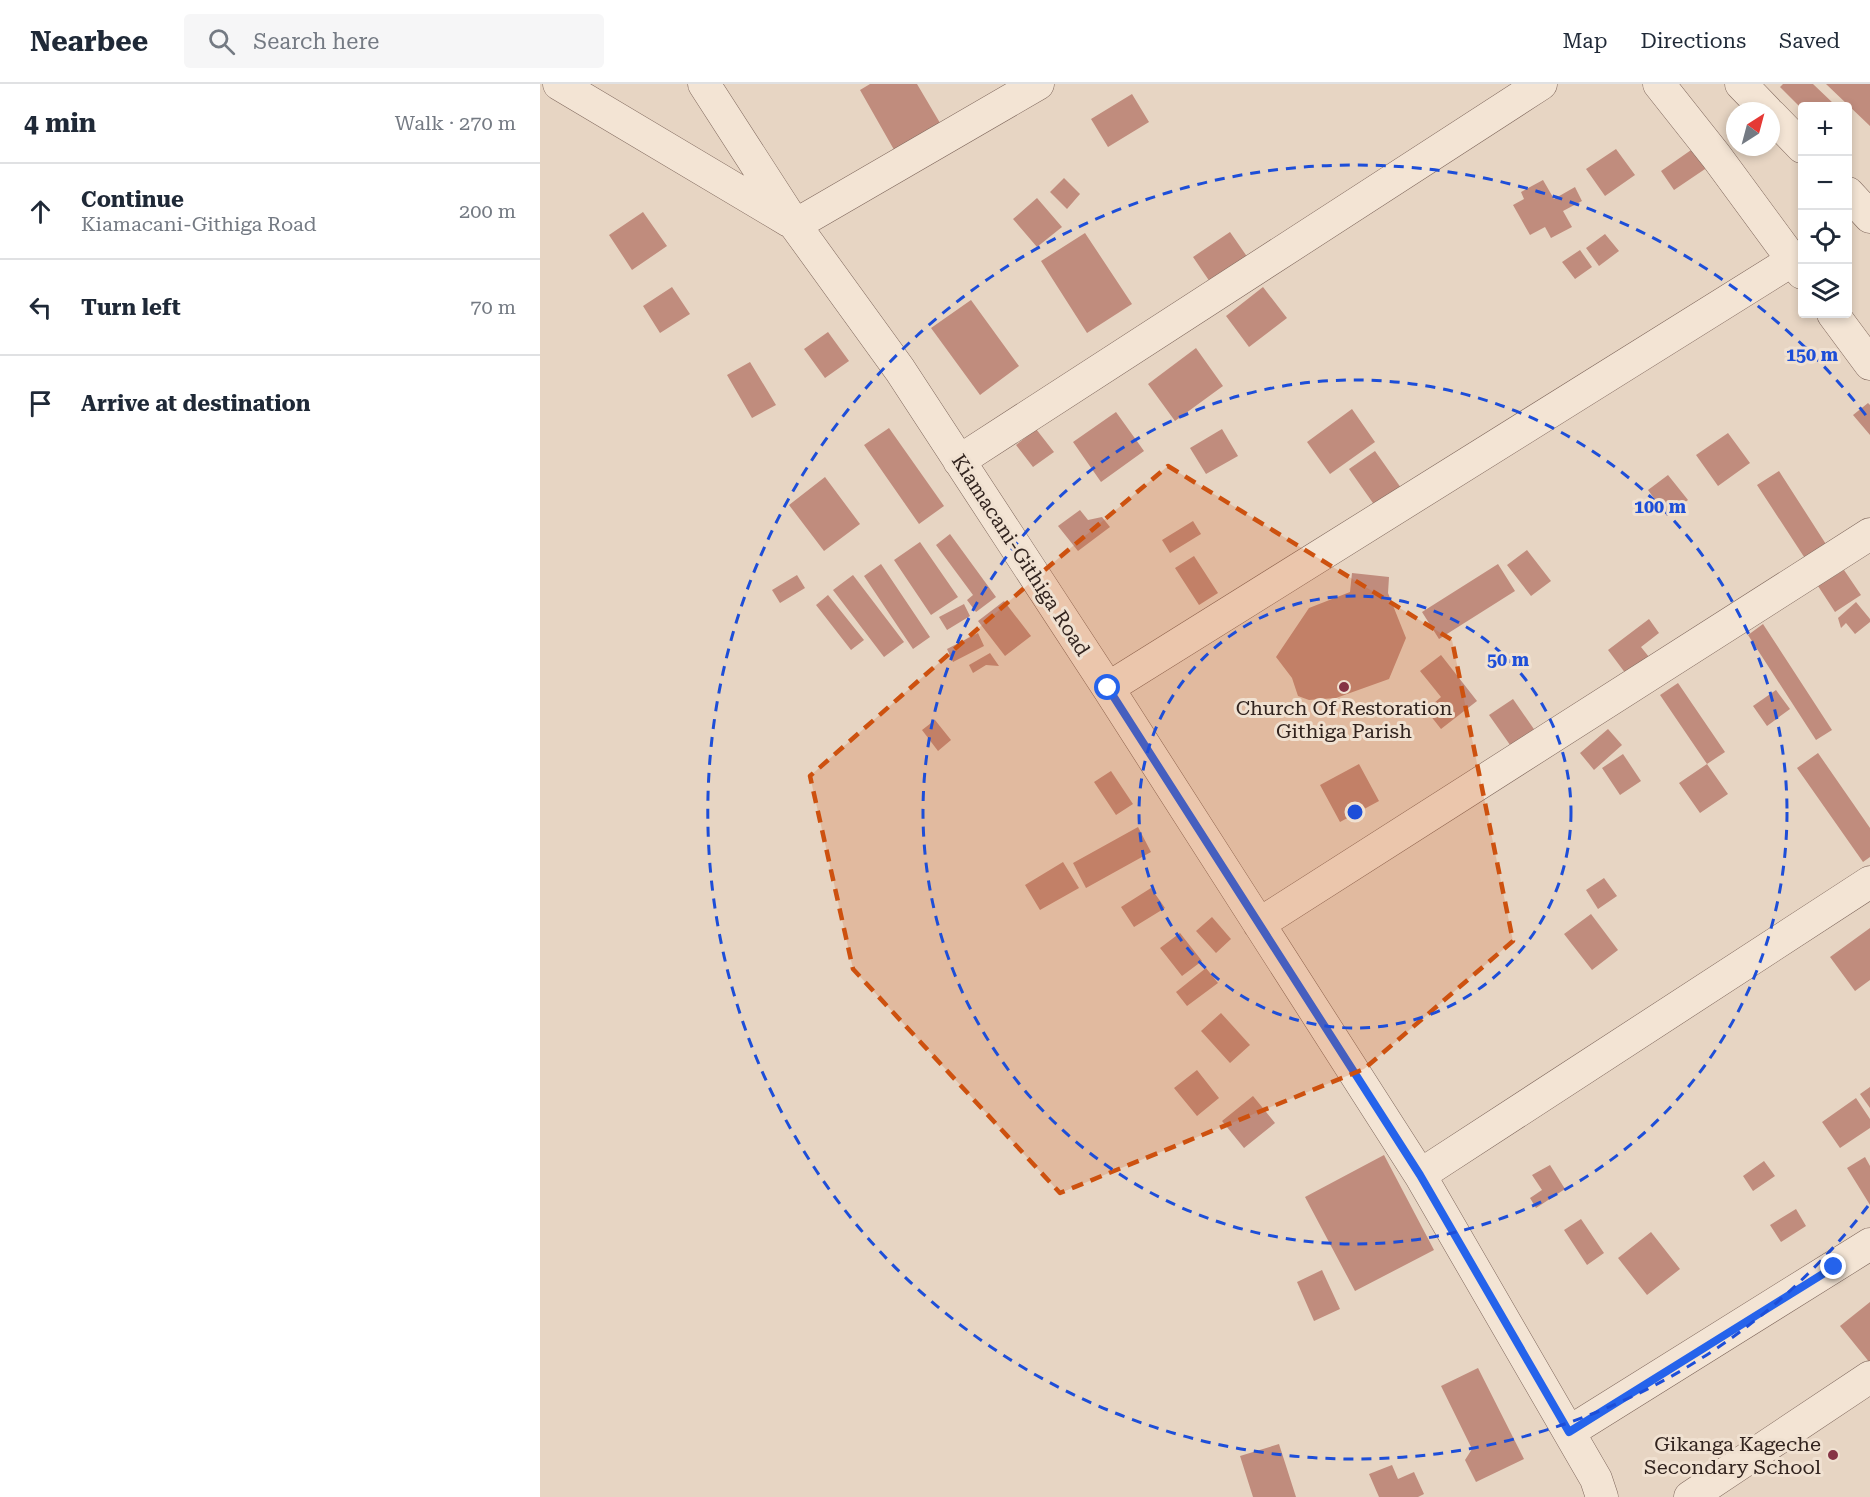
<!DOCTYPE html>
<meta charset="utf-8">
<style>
body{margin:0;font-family:"Roboto Serif",serif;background:#f6f6f7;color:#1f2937}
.controls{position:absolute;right:18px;top:18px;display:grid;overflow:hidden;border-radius:6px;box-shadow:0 3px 9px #0003}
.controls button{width:54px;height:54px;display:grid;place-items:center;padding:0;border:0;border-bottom:2px solid #e0e1e3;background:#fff;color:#1f2937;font:30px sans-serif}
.compass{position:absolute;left:1186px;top:18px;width:54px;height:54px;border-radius:50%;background:#fff;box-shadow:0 3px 9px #0003;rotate:36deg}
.stop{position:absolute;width:18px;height:18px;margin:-14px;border:4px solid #2563eb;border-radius:50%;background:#fff}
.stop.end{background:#2563eb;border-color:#fff;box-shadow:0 2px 6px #0008}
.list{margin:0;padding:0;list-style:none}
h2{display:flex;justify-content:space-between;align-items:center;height:78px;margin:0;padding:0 24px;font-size:26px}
h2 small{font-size:20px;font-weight:400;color:#747a83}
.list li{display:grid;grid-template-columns:39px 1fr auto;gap:18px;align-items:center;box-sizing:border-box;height:96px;padding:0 24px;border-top:2px solid #e0e1e3}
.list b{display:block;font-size:22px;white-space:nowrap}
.list p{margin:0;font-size:20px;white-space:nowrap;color:#747a83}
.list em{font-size:20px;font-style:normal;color:#747a83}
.icon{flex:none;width:33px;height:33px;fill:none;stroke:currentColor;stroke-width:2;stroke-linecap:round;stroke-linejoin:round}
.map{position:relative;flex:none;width:1330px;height:1413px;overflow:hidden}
header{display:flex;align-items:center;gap:36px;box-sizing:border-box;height:84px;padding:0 30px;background:#fff;border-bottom:2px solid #e0e1e3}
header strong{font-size:28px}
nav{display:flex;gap:33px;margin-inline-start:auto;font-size:21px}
.search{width:420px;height:54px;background:#f6f6f7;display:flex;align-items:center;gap:15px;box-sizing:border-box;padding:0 21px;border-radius:6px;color:#747a83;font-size:22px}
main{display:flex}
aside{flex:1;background:#fff}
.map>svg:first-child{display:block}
.building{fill:#c08c7d}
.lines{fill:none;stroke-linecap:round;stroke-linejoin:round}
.minor-casing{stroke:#7f675c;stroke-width:33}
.minor{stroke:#f3e4d4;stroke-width:32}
.route{stroke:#2563eb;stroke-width:8}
.marked{fill:#cd510f;fill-opacity:0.2;stroke:#cd510f;stroke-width:4.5;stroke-dasharray:12 8;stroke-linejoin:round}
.ring{fill:none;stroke:#1d4ed8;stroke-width:3;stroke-dasharray:10 8}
.poi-dot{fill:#863445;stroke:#f0e1d1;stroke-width:2}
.labels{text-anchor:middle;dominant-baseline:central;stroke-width:6;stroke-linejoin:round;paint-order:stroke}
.street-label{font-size:20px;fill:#31231e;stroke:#f0e1d1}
.poi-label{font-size:20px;fill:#31231e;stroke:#f0e1d1}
.centre{fill:#1d4ed8;stroke:#f0e1d1;stroke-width:3}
.ring-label{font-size:18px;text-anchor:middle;font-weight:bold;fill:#1d4ed8;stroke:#f0e1d1;stroke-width:6;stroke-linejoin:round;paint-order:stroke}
</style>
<header>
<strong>Nearbee</strong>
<div class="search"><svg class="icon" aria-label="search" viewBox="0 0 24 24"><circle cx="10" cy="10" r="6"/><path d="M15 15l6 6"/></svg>Search here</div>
<nav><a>Map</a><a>Directions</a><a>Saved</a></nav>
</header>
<main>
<aside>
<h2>4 min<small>Walk · 270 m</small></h2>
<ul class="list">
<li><svg class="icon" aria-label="ahead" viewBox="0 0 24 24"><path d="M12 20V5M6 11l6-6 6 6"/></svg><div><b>Continue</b><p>Kiamacani-Githiga Road</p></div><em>200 m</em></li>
<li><svg class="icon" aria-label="left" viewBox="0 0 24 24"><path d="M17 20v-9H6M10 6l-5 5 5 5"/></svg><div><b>Turn left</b></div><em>70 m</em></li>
<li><svg class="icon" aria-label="arrive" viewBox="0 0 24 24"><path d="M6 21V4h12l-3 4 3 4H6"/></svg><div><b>Arrive at destination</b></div></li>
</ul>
</aside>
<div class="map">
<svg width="1330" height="1413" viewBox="0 0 1330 1413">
<rect width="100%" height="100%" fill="#e7d5c3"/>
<!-- building -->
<path class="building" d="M 330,0 L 377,0 L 403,44 L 357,71 L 320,6 Z
M 1243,0 L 1273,0 L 1294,20 L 1292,22 L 1262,22 L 1262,25 L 1240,3 Z
M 1286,0 L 1330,0 L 1330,42 Z
M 592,10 L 609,38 L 568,63 L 551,35 Z
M 1154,64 L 1168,83 L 1134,106 L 1121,87 Z
M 1076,65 L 1095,91 L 1065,112 L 1046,85 Z
M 524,94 L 540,110 L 527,125 L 510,108 Z
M 1003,96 L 1014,115 L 1035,103 L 1042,117 L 1023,127 L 1032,143 L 1011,154 L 1005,143 L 990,151 L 973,121 L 984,115 L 981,108 Z
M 497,114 L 522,143 L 497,163 L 473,135 Z
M 103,128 L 127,162 L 92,186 L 69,151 Z
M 690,148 L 708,174 L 670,198 L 653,173 Z
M 545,149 L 592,220 L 547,249 L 501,177 Z
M 1065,150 L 1079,167 L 1059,182 L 1046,164 Z
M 1040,166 L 1052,183 L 1035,195 L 1022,178 Z
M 132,203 L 150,230 L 120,249 L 103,222 Z
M 723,203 L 747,234 L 709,263 L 686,232 Z
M 431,216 L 479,282 L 440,311 L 391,244 Z
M 288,248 L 309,277 L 285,294 L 264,265 Z
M 656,264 L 683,302 L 635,337 L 608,300 Z
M 210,278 L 236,321 L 212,334 L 187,291 Z
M 1328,319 L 1330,321 L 1330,351 L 1313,331 Z
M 812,325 L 835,358 L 790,390 L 767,358 Z
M 576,328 L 604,367 L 561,398 L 533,358 Z
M 349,344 L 404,422 L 379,440 L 324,361 Z
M 496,345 L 514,368 L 493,383 L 476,361 Z
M 682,345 L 698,372 L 666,390 L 650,364 Z
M 1188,349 L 1210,379 L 1178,402 L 1156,371 Z
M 835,367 L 866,411 L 840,429 L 809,385 Z
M 1239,387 L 1291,468 L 1270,482 L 1217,401 Z
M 1128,391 L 1148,416 L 1127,432 L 1108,406 Z
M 285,393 L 320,440 L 284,467 L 249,421 Z
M 540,426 L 548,436 L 562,433 L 570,443 L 538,467 L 518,442 Z
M 653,437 L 661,450 L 630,469 L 622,456 Z
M 410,450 L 456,513 L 436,528 L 427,516 L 433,511 L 396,461 Z
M 380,458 L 418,513 L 391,531 L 354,476 Z
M 987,466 L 1011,497 L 991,512 L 967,481 Z
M 654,472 L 678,509 L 659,521 L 635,484 Z
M 341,480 L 390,553 L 373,565 L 324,492 Z
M 958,480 L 975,507 L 899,555 L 882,528 Z
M 1304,486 L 1321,511 L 1295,528 L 1278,502 Z
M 812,489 L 849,493 L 848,509 L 866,554 L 849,595 L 796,614 L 769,616 L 758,612 L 752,594 L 736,573 L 769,524 L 810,508 Z
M 257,491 L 265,504 L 240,519 L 232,506 Z
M 313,491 L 364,558 L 344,573 L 293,506 Z
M 288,511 L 324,556 L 311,566 L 276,521 Z
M 464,517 L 491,552 L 465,572 L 438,537 Z
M 1316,518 L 1330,535 L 1330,538 L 1315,550 L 1306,539 L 1301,544 L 1298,534 Z
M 424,520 L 430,532 L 407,546 L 399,533 Z
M 1109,535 L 1119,549 L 1101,563 L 1109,573 L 1086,590 L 1068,566 Z
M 1223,540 L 1292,646 L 1276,656 L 1208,551 Z
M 438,549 L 444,562 L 413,578 L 407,565 Z
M 450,569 L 459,582 L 446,581 L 433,589 L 429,581 Z
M 901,571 L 937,617 L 901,645 L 886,626 L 901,613 L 880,587 Z
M 1138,599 L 1185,668 L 1167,680 L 1188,710 L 1160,729 L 1139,699 L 1167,680 L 1120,611 Z
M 1236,606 L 1250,625 L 1227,642 L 1213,622 Z
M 973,615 L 998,651 L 975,668 L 949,631 Z
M 395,636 L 411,656 L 398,667 L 382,646 Z
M 1068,645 L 1082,661 L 1054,686 L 1040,669 Z
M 1278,669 L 1330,744 L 1330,773 L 1323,778 L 1257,684 Z
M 1083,670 L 1101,697 L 1080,711 L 1062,684 Z
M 819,680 L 839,717 L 800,738 L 780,701 Z
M 571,687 L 593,720 L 576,731 L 554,698 Z
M 598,743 L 611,768 L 546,804 L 533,779 Z
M 523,778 L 539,804 L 500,826 L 485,801 Z
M 1064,794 L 1077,812 L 1058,825 L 1046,806 Z
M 611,804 L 625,824 L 594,843 L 581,823 Z
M 1051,830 L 1078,866 L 1052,886 L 1024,850 Z
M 672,833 L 691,855 L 676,869 L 656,847 Z
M 1330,844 L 1330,896 L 1315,907 L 1290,873 Z
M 640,849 L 662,877 L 642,892 L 620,864 Z
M 666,884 L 678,899 L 647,922 L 636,908 Z
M 681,929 L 710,961 L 690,979 L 661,947 Z
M 657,986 L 679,1014 L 657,1032 L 634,1004 Z
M 1330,1003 L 1330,1024 L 1320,1010 Z
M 713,1012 L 735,1039 L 704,1064 L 682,1037 Z
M 1316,1014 L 1330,1035 L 1330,1044 L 1300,1064 L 1282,1038 Z
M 844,1071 L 894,1166 L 815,1207 L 765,1113 Z
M 1325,1073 L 1330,1082 L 1330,1121 L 1307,1084 Z
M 1224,1077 L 1235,1092 L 1213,1107 L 1203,1092 Z
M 1010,1081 L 1025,1105 L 996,1124 L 990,1114 L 1002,1106 L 992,1091 Z
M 1256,1125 L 1266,1142 L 1241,1158 L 1230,1141 Z
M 1041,1135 L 1064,1169 L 1047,1181 L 1024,1146 Z
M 1111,1148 L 1140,1185 L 1107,1211 L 1078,1174 Z
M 782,1186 L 800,1225 L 774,1237 L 757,1198 Z
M 1330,1218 L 1330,1279 L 1300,1242 Z
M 938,1284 L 984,1375 L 936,1398 L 925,1376 L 932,1365 L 901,1302 Z
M 739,1360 L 756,1413 L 713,1413 L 700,1372 Z
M 852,1381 L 858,1395 L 874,1388 L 884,1410 L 878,1413 L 839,1413 L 829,1390 Z"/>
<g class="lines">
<!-- minor casing -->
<g class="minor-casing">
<path id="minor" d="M 19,0 L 249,137
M 164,0 L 255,141 L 360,286 L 568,604 L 880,1091 L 1056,1395 L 1062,1413
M 1119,0 L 1176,72 L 1262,189
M 1201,0 L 1227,27
M 1231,31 L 1262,63
M 1308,109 L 1330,133
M 255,141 L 498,0
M 1293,230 L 1330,280
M 419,377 L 1001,0
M 568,604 L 1253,176
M 719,840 L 1330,450
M 880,1091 L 1330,798
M 1029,1348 L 1330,1160
M 1150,1413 L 1330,1293"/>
</g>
<!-- minor -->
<use href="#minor" class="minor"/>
</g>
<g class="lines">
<!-- route -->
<path class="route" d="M 568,604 L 880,1091 L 1029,1348 L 1294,1183"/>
</g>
<!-- marked area -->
<path class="marked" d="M 628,382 L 912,556 L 973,857 L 824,985 L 520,1109 L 313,885 L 270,692 L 507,484 Z"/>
<!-- distance rings -->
<g class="ring">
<circle cx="815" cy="728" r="216"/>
<circle cx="815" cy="728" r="432"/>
<path d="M1328 1122A647 647 0 1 1 1328 334"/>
</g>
<!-- markers -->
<g class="poi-dot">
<circle cx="804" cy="603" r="6"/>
<circle cx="1293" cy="1371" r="6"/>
</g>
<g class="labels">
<!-- street labels -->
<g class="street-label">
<text transform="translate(481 471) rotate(57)">Kiamacani-Githiga Road</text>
</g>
<!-- poi labels -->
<g class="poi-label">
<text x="804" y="624">Church Of Restoration<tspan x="804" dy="23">Githiga Parish</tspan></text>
<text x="1281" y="1360" text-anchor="end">Gikanga Kageche<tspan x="1281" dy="23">Secondary School</tspan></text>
</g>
</g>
<circle cx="815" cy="728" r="9" class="centre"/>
<g class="ring-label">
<text x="1272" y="277">150 m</text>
<text x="1120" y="429">100 m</text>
<text x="968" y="582">50 m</text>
</g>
</svg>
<div class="controls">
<button>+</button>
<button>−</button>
<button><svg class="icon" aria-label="locate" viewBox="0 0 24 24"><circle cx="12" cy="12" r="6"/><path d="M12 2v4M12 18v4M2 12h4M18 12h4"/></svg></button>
<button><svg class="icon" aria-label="layers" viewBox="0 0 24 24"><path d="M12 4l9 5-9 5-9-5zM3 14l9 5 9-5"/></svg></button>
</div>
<svg class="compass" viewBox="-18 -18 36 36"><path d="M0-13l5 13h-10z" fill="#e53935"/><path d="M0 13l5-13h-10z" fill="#747a83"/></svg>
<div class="stop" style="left:568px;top:604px"></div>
<div class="stop end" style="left:1294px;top:1183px"></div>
</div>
</main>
